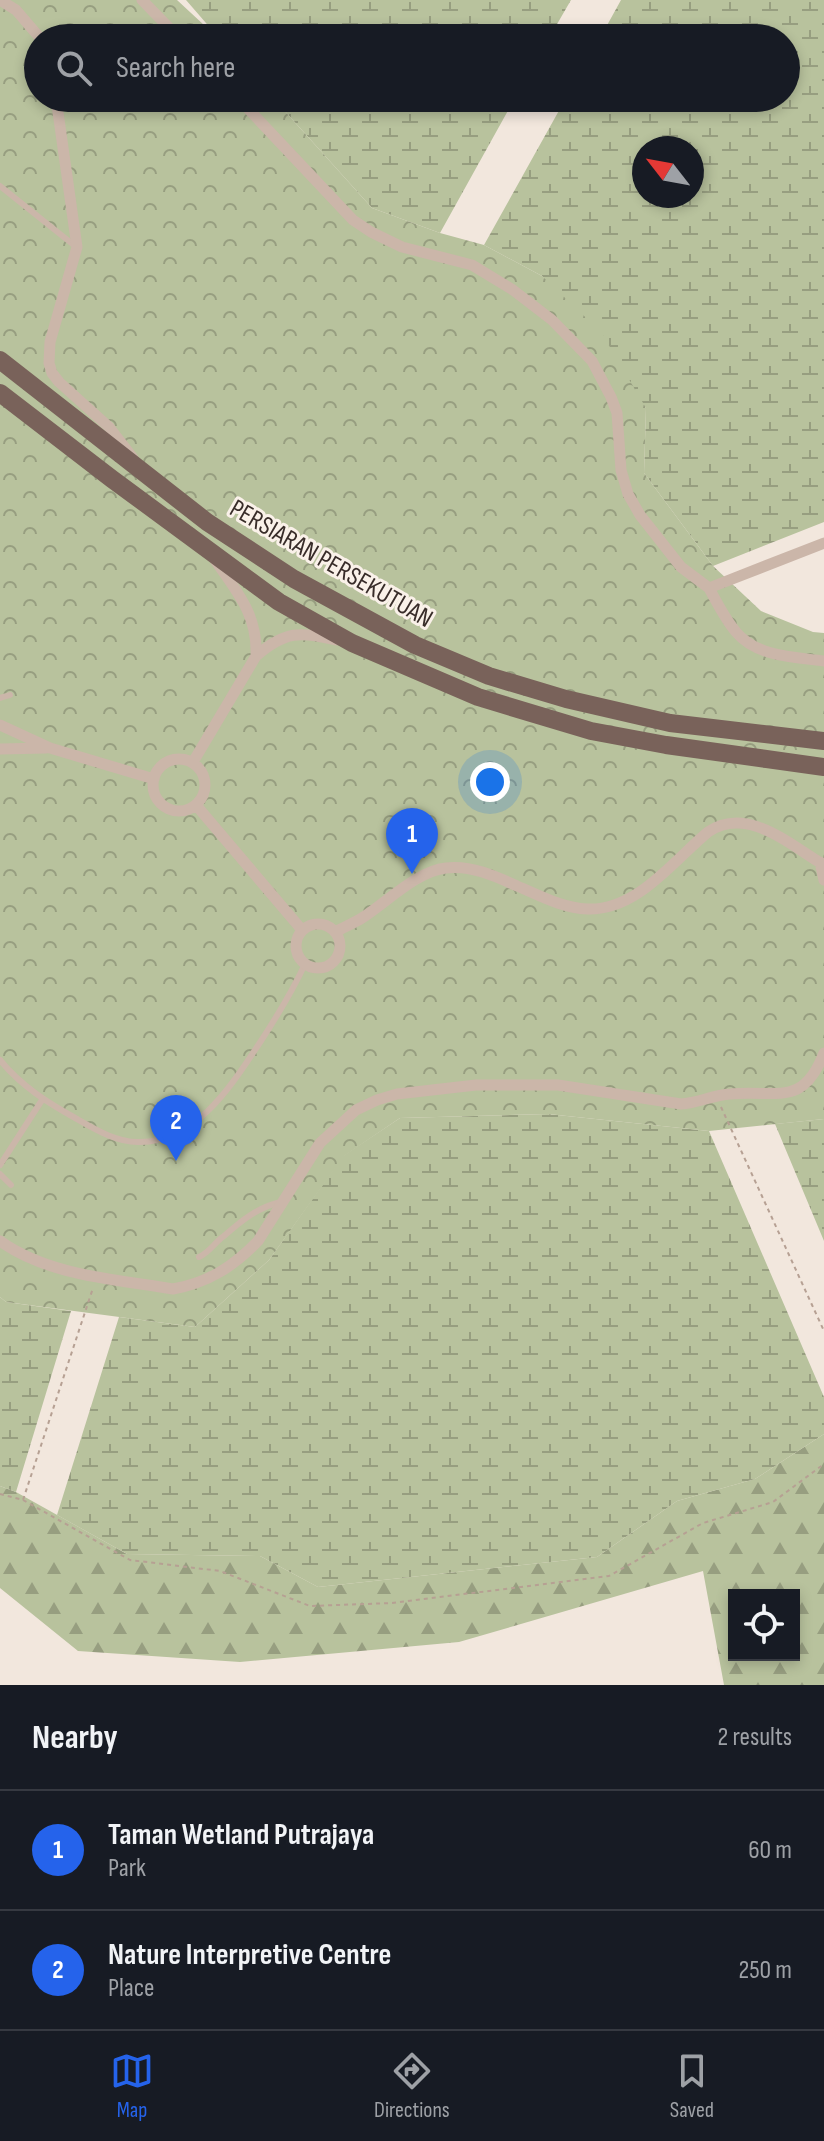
<!DOCTYPE html>
<style>
body{margin:0;font-family:"Sofia Sans Condensed",sans-serif;background:#20242c;color:#f1f3f6}
.controls{position:absolute;right:24px;bottom:24px;display:grid;overflow:hidden;border-radius:0px;box-shadow:0 4px 12px #0003}
.controls button{width:72px;height:72px;display:grid;place-items:center;padding:0;border:0;border-bottom:2px solid #363941;background:#171b24;color:#f1f3f6;font:40px sans-serif}
.compass{position:absolute;left:632px;top:136px;width:72px;height:72px;border-radius:50%;background:#171b24;box-shadow:0 4px 12px #0003;rotate:301deg}
.you{position:absolute;left:490px;top:782px;width:28px;height:28px;margin:-20px;border:6px solid #fff;border-radius:50%;background:#1a73e8;box-shadow:0 0 0 12px #1a73e833}
.badge{display:grid;place-items:center;width:52px;height:52px;border-radius:50%;background:#2563eb;color:#fff;font-size:26px;font-weight:700}
.pin{position:absolute;translate:-50% -66px;filter:drop-shadow(0 2px 4px #0008)}
.pin::after{content:'';position:absolute;top:42px;width:28px;height:24px;background:inherit;clip-path:polygon(0 0,100% 0,50% 100%)}
.list{margin:0;padding:0;list-style:none}
h2{display:flex;justify-content:space-between;align-items:center;height:104px;margin:0;padding:0 32px;font-size:34px}
h2 small{font-size:26px;font-weight:400;color:#9ea1a6}
.list li{display:grid;grid-template-columns:52px 1fr auto;gap:24px;align-items:center;box-sizing:border-box;height:120px;padding:0 32px;border-top:2px solid #363941}
.list b{display:block;font-size:30px;white-space:nowrap}
.list p{margin:0;font-size:26px;white-space:nowrap;color:#9ea1a6}
.list em{font-size:26px;font-style:normal;color:#9ea1a6}
.icon{flex:none;width:44px;height:44px;fill:none;stroke:currentColor;stroke-width:2;stroke-linecap:round;stroke-linejoin:round}
.map{position:relative;flex:none;width:824px;height:1685px;overflow:hidden}
.search{position:absolute;background:#171b24;box-shadow:0 4px 12px #0003;left:24px;right:24px;top:24px;height:88px;display:flex;align-items:center;gap:20px;box-sizing:border-box;padding:0 28px;border-radius:44px;color:#9ea1a6;font-size:30px}
.sheet{height:344px;background:#171b24}
nav{display:flex;justify-content:space-around;align-items:center;box-sizing:border-box;height:112px;border-top:2px solid #363941;background:#171b24;font-size:22px;color:#9ea1a6}
nav a{display:grid;justify-items:center;gap:4px}
nav .on{color:#2563eb}
.map>svg:first-child{display:block}
.forest{fill:url(#forest-firs);fill-rule:evenodd}
.wetland{fill:url(#wetland-marsh);fill-rule:evenodd}
.park{fill:url(#park-crowns)}
.lines{fill:none;stroke-linecap:round;stroke-linejoin:round}
.path{stroke:#b6a093;stroke-width:2;stroke-dasharray:4 4;stroke-linecap:butt}
.service{stroke:#cbb6a9;stroke-width:6}
.minor{stroke:#cbb6a9;stroke-width:11}
.primary{stroke:#79625a;stroke-width:18}
.labels{text-anchor:middle;dominant-baseline:central;stroke-width:6;stroke-linejoin:round;paint-order:stroke}
.street-label{font-size:26px;fill:#382c29;stroke:#faf1e9}
</style>
<div class="map">
<svg width="824" height="1685" viewBox="0 0 824 1685">
<defs>
<pattern id="forest-firs" width="22" height="20" patternUnits="userSpaceOnUse" patternTransform="scale(2)"><rect width="22" height="20" fill="#b8c29d"/><path d="M5 1l3.5 6h-7zM16 11l3.5 6h-7z" fill="#979e80"/></pattern>
<pattern id="wetland-marsh" width="20" height="14" patternUnits="userSpaceOnUse" patternTransform="scale(2)"><rect width="20" height="14" fill="#b8c29d"/><path d="M1 5h8M5 5V1M11 12h8M15 12V8" fill="none" stroke="#979e80"/></pattern>
<pattern id="park-crowns" width="20" height="18" patternUnits="userSpaceOnUse" patternTransform="scale(2)"><rect width="20" height="18" fill="#b8c29d"/><path d="M2 6a3 3 0 1 1 6 0M12 15a3 3 0 1 1 6 0" fill="none" stroke="#979e80"/></pattern>
</defs>
<rect width="100%" height="100%" fill="#f2e7dd"/>
<!-- forest -->
<path class="forest" d="M 824,1434 L 824,1685 L 724,1685 L 703,1571 L 459,1642 L 240,1662 L 78,1651 L 0,1588 L 0,1486 L 16,1492 L 127,1554 L 260,1556 L 318,1587 L 597,1557 L 677,1501 L 755,1479 ZM 734,1595 L 794,1595 L 794,1655 L 734,1655 Z"/>
<!-- wetland -->
<path class="wetland" d="M 186,0 L 571,0 L 549,38 L 219,38 Z
M 621,0 L 824,0 L 824,522 L 713,566 L 644,473 L 646,408 L 542,276 L 484,245 L 566,98 L 786,98 L 786,38 L 600,38 ZM 644,148 L 692,148 L 692,196 L 644,196 Z
M 273,98 L 515,98 L 440,233 L 372,208 Z
M 548,1114 L 709,1131 L 824,1397 L 824,1434 L 755,1479 L 677,1501 L 597,1557 L 318,1587 L 260,1556 L 127,1554 L 57,1515 L 119,1317 L 195,1327 L 269,1260 L 343,1156 L 400,1118 Z
M 824,1119 L 824,1241 L 775,1124 Z
M 0,1297 L 6,1302 L 71,1311 L 16,1492 L 0,1486 Z"/>
<!-- park -->
<path class="park" d="M 0,0 L 177,0 L 218,38 L 38,38 L 38,98 L 273,98 L 372,208 L 440,233 L 484,245 L 542,276 L 601,332 L 646,408 L 644,473 L 713,566 L 761,611 L 813,632 L 824,633 L 824,1119 L 709,1131 L 548,1114 L 400,1118 L 344,1156 L 269,1260 L 195,1327 L 6,1302 L 0,1297 Z"/>
<g class="lines">
<!-- path -->
<path class="path" d="M 721,1107 L 824,1331
M 0,1494 L 23,1500 L 93,1288
M 23,1500 L 130,1560 L 220,1571 L 310,1606 L 392,1603 L 609,1576 L 703,1523 L 773,1502 L 824,1464"/>
<!-- service -->
<path class="service" d="M 0,186 L 75,246
M 0,698 L 10,695
M 0,1060 C 21,1086 48,1103 77,1119 C 96,1130 118,1143 140,1142 C 197,1141 231,1086 259,1044 C 276,1018 292,992 305,964
M 0,1165 L 42,1100
M 0,1174 L 11,1185
M 199,1257 C 210,1252 214,1243 224,1236 C 241,1221 258,1207 281,1202"/>
<!-- minor -->
<path class="minor" d="M 0,0 L 16,10 L 40,38
M 142,0 L 179,38
M 56,98 L 77,247 L 50,342 L 49,363 L 52,373 L 59,382 L 109,427 L 133,458
M 238,98 L 353,220 L 371,232 L 402,247 L 472,265 L 513,290 L 552,320 L 592,361 L 611,397 L 617,413 L 621,470 L 628,494 L 640,515 L 681,567 L 709,588
M 824,543 L 709,588 C 717,603 725,619 736,632 C 757,657 794,657 824,661
M 215,560 C 237,592 258,615 256,656
M 0,725 L 50,748 L 154,779
M 0,749 L 46,748
M153 785a26 26 0 1 1 52 0a26 26 0 1 1-52 0Z
M 193,762 L 256,656 C 285,631 300,631 336,640
M 196,805 L 302,930
M 820,862 L 824,880
M296 946a22 22 0 1 1 44 0a22 22 0 1 1-44 0Z
M 335,932 C 344,927 354,923 362,918 C 387,902 417,871 446,868 C 471,865 495,876 517,886 C 539,895 562,908 587,909 C 637,911 673,861 708,832 C 747,805 790,845 824,865
M 0,1241 C 49,1276 115,1279 173,1289 C 208,1283 234,1266 258,1241 L 320,1143 L 356,1110 L 377,1100 L 397,1094 L 476,1085 L 558,1085 L 681,1104 C 698,1103 713,1095 730,1094 C 779,1090 803,1107 824,1053"/>
<!-- primary -->
<path class="primary" d="M 0,360 L 207,522 L 294,579 L 415,645 L 489,676 L 566,699 L 670,723 L 824,741
M 0,393 L 112,479 L 279,602 L 352,643 L 478,697 L 591,731 L 666,745 L 824,767"/>
</g>
<g class="labels">
<!-- street labels -->
<g class="street-label">
<text transform="translate(331 564) rotate(30)">PERSIARAN PERSEKUTUAN</text>
</g>
</g>
</svg>
<div class="controls">
<button><svg class="icon" aria-label="locate" viewBox="0 0 24 24"><circle cx="12" cy="12" r="6"/><path d="M12 2v4M12 18v4M2 12h4M18 12h4"/></svg></button>
</div>
<svg class="compass" viewBox="-18 -18 36 36"><path d="M0-13l5 13h-10z" fill="#e53935"/><path d="M0 13l5-13h-10z" fill="#9ea1a6"/></svg>
<div class="you"></div>
<div class="pin badge" style="left:412px;top:874px">1</div>
<div class="pin badge" style="left:176px;top:1161px">2</div>
<div class="search"><svg class="icon" aria-label="search" viewBox="0 0 24 24"><circle cx="10" cy="10" r="6"/><path d="M15 15l6 6"/></svg>Search here</div>
</div>
<section class="sheet">
<h2>Nearby<small>2 results</small></h2>
<ul class="list">
<li><span class="badge">1</span><div><b>Taman Wetland Putrajaya</b><p>Park</p></div><em>60 m</em></li>
<li><span class="badge">2</span><div><b>Nature Interpretive Centre</b><p>Place</p></div><em>250 m</em></li>
</ul>
</section>
<nav>
<a class="on"><svg class="icon" aria-label="map" viewBox="0 0 24 24"><path d="M3 6l6-2 6 2 6-2v14l-6 2-6-2-6 2zM9 4v14M15 6v14"/></svg>Map</a>
<a><svg class="icon" aria-label="directions" viewBox="0 0 24 24"><path d="M12 3l9 9-9 9-9-9zM9 14v-3h6M13 9l2 2-2 2"/></svg>Directions</a>
<a><svg class="icon" aria-label="saved" viewBox="0 0 24 24"><path d="M7 4h10v16l-5-4-5 4z"/></svg>Saved</a>
</nav>
